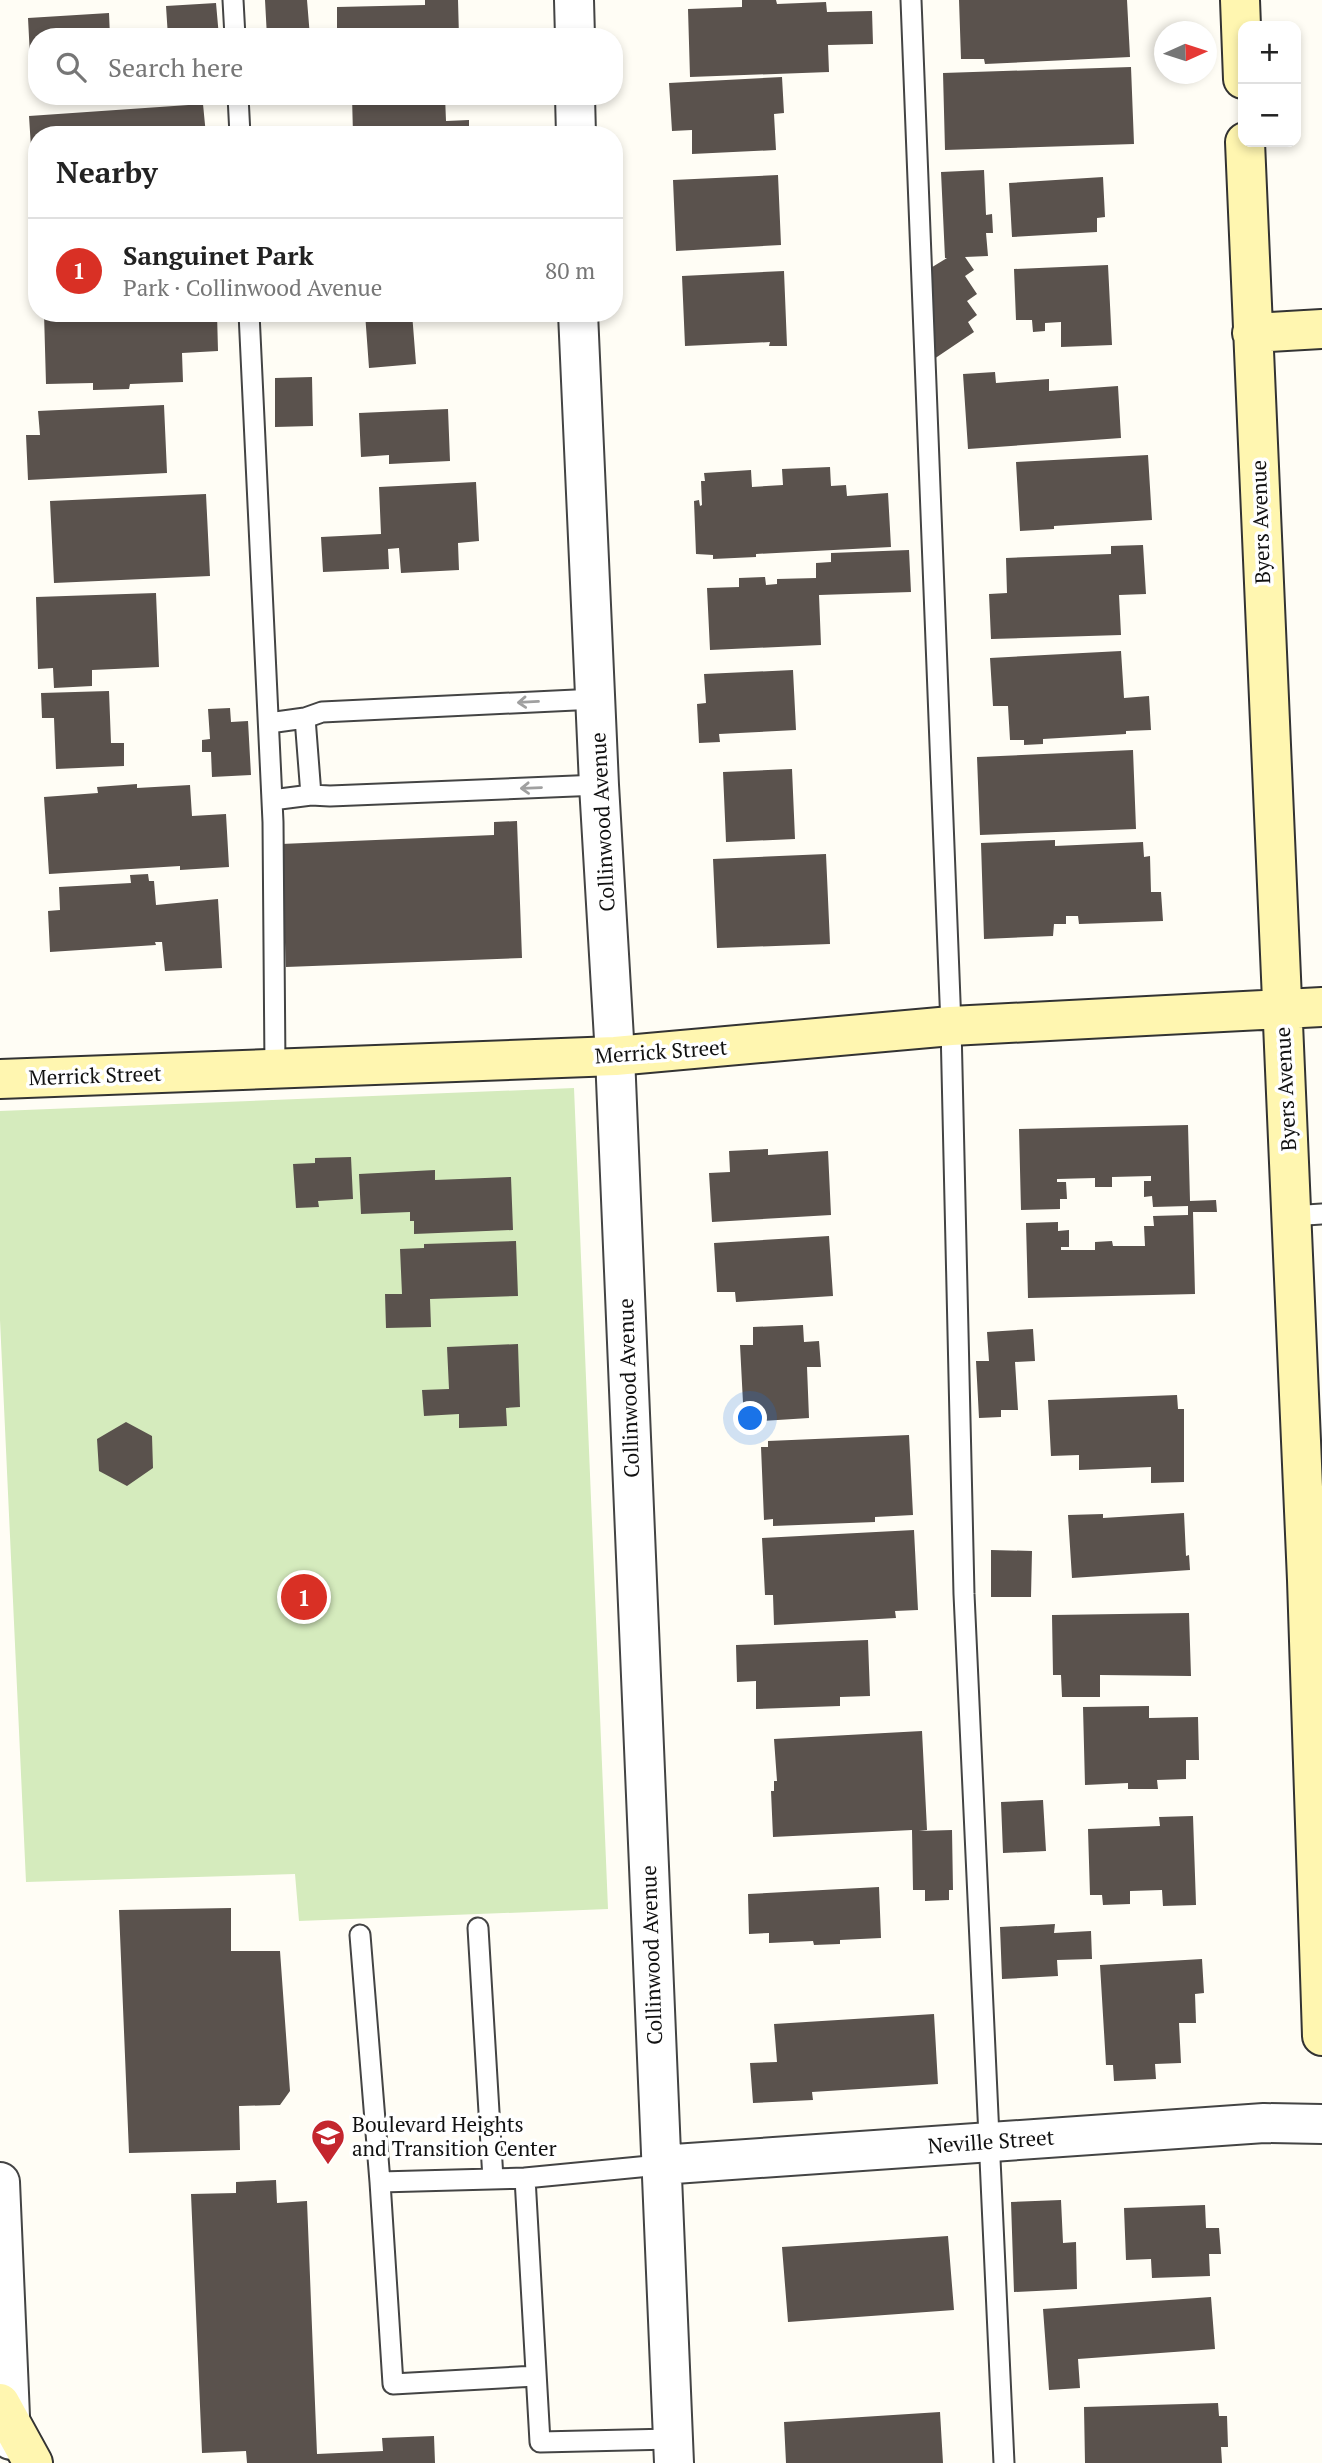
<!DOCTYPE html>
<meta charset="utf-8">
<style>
body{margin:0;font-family:"PT Serif",serif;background:#f2f2f2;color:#222}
.controls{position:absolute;right:21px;top:21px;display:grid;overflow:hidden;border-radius:14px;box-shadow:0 4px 10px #0003}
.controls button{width:63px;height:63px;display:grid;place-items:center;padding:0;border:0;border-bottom:2px solid #e0e0e0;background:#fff;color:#222;font:35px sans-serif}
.compass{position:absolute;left:1154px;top:21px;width:63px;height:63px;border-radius:50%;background:#fff;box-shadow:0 4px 10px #0003;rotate:87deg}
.you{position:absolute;left:751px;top:1419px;width:24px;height:24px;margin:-18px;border:5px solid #fff;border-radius:50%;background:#1a73e8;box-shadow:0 0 0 10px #1a73e833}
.badge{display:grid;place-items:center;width:46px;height:46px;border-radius:50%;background:#d93025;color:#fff;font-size:23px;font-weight:700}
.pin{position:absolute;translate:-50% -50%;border:4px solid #fff;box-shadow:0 2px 7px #0006}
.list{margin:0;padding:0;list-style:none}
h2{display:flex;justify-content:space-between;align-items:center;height:91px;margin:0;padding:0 28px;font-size:30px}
h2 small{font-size:23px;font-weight:400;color:#767676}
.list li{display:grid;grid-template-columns:46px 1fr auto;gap:21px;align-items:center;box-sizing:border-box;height:105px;padding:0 28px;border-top:2px solid #e0e0e0}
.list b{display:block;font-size:26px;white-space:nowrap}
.list p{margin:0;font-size:23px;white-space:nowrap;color:#767676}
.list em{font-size:23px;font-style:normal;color:#767676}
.icon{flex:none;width:38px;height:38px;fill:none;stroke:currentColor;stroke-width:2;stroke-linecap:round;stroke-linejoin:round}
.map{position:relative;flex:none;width:1322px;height:2463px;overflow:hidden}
.search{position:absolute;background:#fff;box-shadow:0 4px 10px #0003;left:28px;top:28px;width:595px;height:77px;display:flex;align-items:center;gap:18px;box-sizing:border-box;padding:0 24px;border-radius:28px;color:#767676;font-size:26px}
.panel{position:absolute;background:#fff;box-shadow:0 4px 10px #0003;left:28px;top:126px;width:595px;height:196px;border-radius:28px}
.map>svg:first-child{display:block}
.green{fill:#d5ebbd}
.building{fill:#5a524d}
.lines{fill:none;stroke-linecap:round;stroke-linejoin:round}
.lane-casing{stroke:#444;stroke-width:23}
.street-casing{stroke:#444;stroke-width:42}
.secondary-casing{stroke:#333;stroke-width:42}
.lane{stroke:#fff;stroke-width:19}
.street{stroke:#fff;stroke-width:38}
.secondary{stroke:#fff6b0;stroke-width:38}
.oneway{stroke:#a0a0a0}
.labels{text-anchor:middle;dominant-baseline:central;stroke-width:7;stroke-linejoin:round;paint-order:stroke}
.street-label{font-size:21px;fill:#111;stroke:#fff}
.poi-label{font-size:21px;fill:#111;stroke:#fff;text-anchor:start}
</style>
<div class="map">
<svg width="1322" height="2463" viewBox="0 0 1322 2463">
<rect width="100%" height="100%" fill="#fffdf5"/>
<!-- green -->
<path class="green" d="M 574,1088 L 608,1909 L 299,1921 L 295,1874 L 26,1882 L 0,1320 L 0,1111 Z"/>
<!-- building -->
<path class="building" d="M 265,0 L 307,0 L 310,37 L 267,37 Z
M 425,0 L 458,0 L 459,37 L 337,37 L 337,7 L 425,5 Z
M 742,0 L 776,0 L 777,4 L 826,2 L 827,12 L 872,11 L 873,44 L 828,45 L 829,72 L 690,77 L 688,9 L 742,7 Z
M 959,0 L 1127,0 L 1130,57 L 985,64 L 984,59 L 961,59 Z
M 216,3 L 219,37 L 168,37 L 166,6 Z
M 109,13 L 110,37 L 37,37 L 37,75 L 31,76 L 28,18 Z
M 1131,67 L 1134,144 L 945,150 L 943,73 Z
M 782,77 L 784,113 L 774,114 L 776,150 L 692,154 L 692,130 L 672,131 L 669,83 Z
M 352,96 L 445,96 L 446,121 L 469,120 L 469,135 L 353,135 Z
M 203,104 L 206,135 L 37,135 L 37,194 L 34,195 L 29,116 Z
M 984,170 L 986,215 L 992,214 L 993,233 L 986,233 L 988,256 L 965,257 L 974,270 L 965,276 L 977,294 L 967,301 L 977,315 L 968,322 L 974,332 L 934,359 L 929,269 L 947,258 L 945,258 L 941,172 Z
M 778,175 L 781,245 L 676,251 L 673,180 Z
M 1103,177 L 1105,217 L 1097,218 L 1097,232 L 1012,237 L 1009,183 Z
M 31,208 L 37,208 L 37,298 L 35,298 Z
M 1108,265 L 1112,345 L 1061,347 L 1061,322 L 1045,323 L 1045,331 L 1033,332 L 1032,320 L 1016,320 L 1014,269 Z
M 784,271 L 787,346 L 769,346 L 770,342 L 685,346 L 682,276 Z
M 44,313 L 157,313 L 157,319 L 168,319 L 168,313 L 217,313 L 218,351 L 182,353 L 183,382 L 130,384 L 129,389 L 93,390 L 93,383 L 46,384 Z
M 365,313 L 412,313 L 416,364 L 369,368 Z
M 995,372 L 996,383 L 1049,379 L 1049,391 L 1118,386 L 1121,438 L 968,449 L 963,374 Z
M 312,377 L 313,426 L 275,427 L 275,378 Z
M 164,405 L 167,473 L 28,480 L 26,435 L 40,435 L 38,411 Z
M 448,409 L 450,461 L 389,464 L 389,455 L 361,457 L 359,413 Z
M 1148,455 L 1152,520 L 1054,526 L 1054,529 L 1020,531 L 1016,462 Z
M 830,467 L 831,486 L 846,485 L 847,496 L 888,493 L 891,547 L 756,554 L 756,557 L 713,559 L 713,555 L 696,554 L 694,501 L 699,500 L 700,506 L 702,505 L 701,481 L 705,481 L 704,473 L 751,470 L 752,487 L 783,485 L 782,469 Z
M 476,482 L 479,541 L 458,543 L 459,570 L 401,573 L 399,548 L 388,549 L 389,569 L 323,572 L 321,537 L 381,534 L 379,487 Z
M 206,494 L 210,576 L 54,583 L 50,501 Z
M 1143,545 L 1146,594 L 1119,595 L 1121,635 L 991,639 L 989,594 L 1007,593 L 1006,558 L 1111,554 L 1111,546 Z
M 909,550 L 911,592 L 819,595 L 821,645 L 710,650 L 707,588 L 739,587 L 739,578 L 765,577 L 766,585 L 777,584 L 777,579 L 816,578 L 816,563 L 831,562 L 831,553 Z
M 156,593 L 159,667 L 92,670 L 92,686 L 54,688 L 53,668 L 38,669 L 36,597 Z
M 1121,651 L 1124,698 L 1149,696 L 1151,730 L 1126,731 L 1126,734 L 1043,739 L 1043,744 L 1024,745 L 1024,740 L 1010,740 L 1008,706 L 993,706 L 990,658 Z
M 793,670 L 796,730 L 719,734 L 720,742 L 699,743 L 697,704 L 706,703 L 704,674 Z
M 109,691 L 111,743 L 124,743 L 124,766 L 56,769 L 54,718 L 42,718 L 41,693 Z
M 230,708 L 231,722 L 248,721 L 251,775 L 212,777 L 211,752 L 202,752 L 202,740 L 210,739 L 208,709 Z
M 1133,750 L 1136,829 L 980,835 L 977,757 Z
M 792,769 L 795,839 L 726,842 L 723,772 Z
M 137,784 L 137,788 L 190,785 L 192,816 L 226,814 L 229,867 L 180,870 L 180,866 L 49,874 L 44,797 L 98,793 L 97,787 Z
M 517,821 L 522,958 L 286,967 L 281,844 L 494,835 L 494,822 Z
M 1055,840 L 1055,846 L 1143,842 L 1144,857 L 1150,856 L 1151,892 L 1161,892 L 1163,921 L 1079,924 L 1078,916 L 1066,916 L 1066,924 L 1054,924 L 1053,936 L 984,939 L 981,843 Z
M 826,854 L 830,944 L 717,948 L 713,859 Z
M 148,874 L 149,881 L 154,881 L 156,905 L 218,899 L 222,968 L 165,971 L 162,942 L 155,942 L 156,945 L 50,952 L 48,911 L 60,910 L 59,887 L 131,883 L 130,875 Z
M 1188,1125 L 1190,1201 L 1216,1200 L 1217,1212 L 1193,1212 L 1195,1294 L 1028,1298 L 1026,1223 L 1058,1222 L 1058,1231 L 1069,1230 L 1069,1247 L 1061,1247 L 1061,1250 L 1095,1250 L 1095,1242 L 1112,1241 L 1113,1246 L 1145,1246 L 1144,1226 L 1154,1226 L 1153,1216 L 1188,1215 L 1188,1206 L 1153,1207 L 1152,1196 L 1144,1197 L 1144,1181 L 1151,1181 L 1151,1176 L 1112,1177 L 1112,1187 L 1095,1187 L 1095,1178 L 1057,1179 L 1057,1182 L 1066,1182 L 1067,1199 L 1060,1199 L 1060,1209 L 1021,1210 L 1019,1129 Z
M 768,1149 L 768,1155 L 828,1151 L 831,1215 L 712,1222 L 709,1173 L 730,1172 L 729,1151 Z
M 351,1157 L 353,1199 L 318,1201 L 319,1207 L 296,1208 L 293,1164 L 315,1163 L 315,1158 Z
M 435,1170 L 435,1180 L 511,1177 L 513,1230 L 414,1234 L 414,1221 L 410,1221 L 410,1212 L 361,1214 L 359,1174 Z
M 829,1236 L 833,1296 L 736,1302 L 735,1292 L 717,1292 L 714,1243 Z
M 516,1241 L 518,1296 L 430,1299 L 431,1327 L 386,1328 L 385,1294 L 402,1294 L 400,1249 L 424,1248 L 424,1244 Z
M 803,1325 L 804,1342 L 819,1341 L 821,1367 L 807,1367 L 809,1418 L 744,1422 L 740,1345 L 753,1345 L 753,1327 Z
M 1033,1329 L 1035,1361 L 1015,1362 L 1018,1410 L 1001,1410 L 1001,1417 L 979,1418 L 976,1361 L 989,1361 L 987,1332 Z
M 518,1344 L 520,1407 L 506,1408 L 507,1426 L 459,1428 L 459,1414 L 424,1416 L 422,1390 L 449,1389 L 447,1347 Z
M 1177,1395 L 1178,1409 L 1184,1409 L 1184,1482 L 1151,1483 L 1151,1467 L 1079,1470 L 1079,1455 L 1051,1456 L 1048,1400 Z
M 126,1422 L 152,1436 L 153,1468 L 127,1486 L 99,1471 L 97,1439 Z
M 909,1435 L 913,1515 L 875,1517 L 875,1522 L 773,1526 L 773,1519 L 764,1520 L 761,1447 L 768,1447 L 768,1441 Z
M 1184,1513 L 1186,1556 L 1189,1555 L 1190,1570 L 1072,1578 L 1068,1515 L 1103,1514 L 1103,1518 Z
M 914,1530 L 918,1610 L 895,1611 L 896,1618 L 774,1625 L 773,1595 L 765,1595 L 762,1538 Z
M 991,1550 L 1032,1551 L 1031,1597 L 991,1597 Z
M 1189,1613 L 1191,1676 L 1100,1675 L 1100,1697 L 1062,1697 L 1061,1675 L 1053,1675 L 1052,1615 Z
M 868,1640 L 870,1696 L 840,1697 L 840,1706 L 756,1709 L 756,1681 L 737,1682 L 736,1645 Z
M 1149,1706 L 1149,1718 L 1198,1717 L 1199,1760 L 1186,1760 L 1186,1779 L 1157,1780 L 1158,1789 L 1128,1789 L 1128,1783 L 1085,1785 L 1083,1707 Z
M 922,1731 L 927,1830 L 919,1831 L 952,1830 L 953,1890 L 949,1890 L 949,1900 L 925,1901 L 925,1890 L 913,1890 L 912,1830 L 773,1837 L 771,1791 L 774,1791 L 774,1781 L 777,1781 L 774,1739 Z
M 1043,1800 L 1046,1851 L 1003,1853 L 1001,1802 Z
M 1193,1816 L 1196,1905 L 1163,1906 L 1162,1890 L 1130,1891 L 1130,1904 L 1103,1905 L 1102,1895 L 1090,1895 L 1088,1829 L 1160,1826 L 1159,1817 Z
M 879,1887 L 881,1938 L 840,1940 L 840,1944 L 814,1945 L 813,1941 L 769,1943 L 769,1933 L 749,1934 L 748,1894 Z
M 231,1908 L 231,1951 L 280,1951 L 290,2091 L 280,2105 L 239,2106 L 240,2150 L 129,2153 L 119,1910 Z
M 1055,1924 L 1054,1933 L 1091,1931 L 1092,1959 L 1057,1960 L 1058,1976 L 1002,1979 L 1000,1927 Z
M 1202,1959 L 1204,1993 L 1195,1994 L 1196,2023 L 1179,2023 L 1181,2063 L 1155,2064 L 1156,2079 L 1114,2081 L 1113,2065 L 1106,2065 L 1100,1965 Z
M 934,2014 L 938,2084 L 812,2092 L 813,2100 L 753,2103 L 750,2063 L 777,2062 L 774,2024 Z
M 276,2180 L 277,2203 L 307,2201 L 317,2454 L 383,2451 L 382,2438 L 434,2436 L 435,2463 L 247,2463 L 246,2451 L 202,2453 L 191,2194 L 236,2193 L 236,2182 Z
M 1061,2200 L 1063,2243 L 1076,2242 L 1077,2289 L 1014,2292 L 1011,2202 Z
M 1205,2205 L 1206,2228 L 1219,2228 L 1221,2254 L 1209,2254 L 1210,2276 L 1152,2278 L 1151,2259 L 1126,2260 L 1124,2208 Z
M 948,2236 L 954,2310 L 788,2322 L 782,2247 Z
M 1211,2297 L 1215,2349 L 1078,2359 L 1080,2388 L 1049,2390 L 1043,2309 Z
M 1218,2403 L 1219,2416 L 1227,2416 L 1228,2447 L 1221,2447 L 1222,2463 L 1085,2463 L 1084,2407 Z
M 940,2412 L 943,2463 L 786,2463 L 784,2422 Z"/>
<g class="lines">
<!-- lane casing -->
<g class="lane-casing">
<path id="lane" d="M 233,0 L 235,37
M 911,0 L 951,1026 L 964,1594 L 1004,2463
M 238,96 L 240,135
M 249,313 L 273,822 L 275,1068
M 305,718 L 311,795
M 269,723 L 305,718 L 322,712 L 596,699
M 272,800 L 311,795 L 330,796 L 599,785
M 1291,1216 L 1322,1214
M 478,1928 L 493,2179
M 360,1935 L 380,2182
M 660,2165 L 525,2178 L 540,2442 L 672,2439
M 525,2178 L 380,2182 L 393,2384 L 536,2376"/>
</g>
<!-- street casing -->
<g class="street-casing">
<path id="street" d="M 574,0 L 575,37
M 575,96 L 576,135
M 578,313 L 599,785 L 615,1056 L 674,2463
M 660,2165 L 1264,2123 L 1322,2124
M 0,2182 L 11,2440"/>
</g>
<!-- secondary casing -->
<g class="secondary-casing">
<path id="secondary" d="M 1240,0 L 1243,79
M 1245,142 L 1307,1580 L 1322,2036
M 1252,333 L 1322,329
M 0,1079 L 615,1056 L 951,1026 L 1322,1007
M 0,2403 L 33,2463"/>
</g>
<!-- lane -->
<use href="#lane" class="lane"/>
<!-- street -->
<use href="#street" class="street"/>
<!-- secondary -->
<use href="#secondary" class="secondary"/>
</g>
<!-- one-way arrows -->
<defs><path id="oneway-shaft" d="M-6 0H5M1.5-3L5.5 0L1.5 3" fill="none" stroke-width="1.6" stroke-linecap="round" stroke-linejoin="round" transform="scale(1.75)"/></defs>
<g class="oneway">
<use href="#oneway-shaft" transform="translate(528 702) rotate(177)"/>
<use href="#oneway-shaft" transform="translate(531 788) rotate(178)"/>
</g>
<!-- icons -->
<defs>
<g id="school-pin" transform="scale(1.75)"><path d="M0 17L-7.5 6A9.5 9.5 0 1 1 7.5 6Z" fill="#c4262e" stroke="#fff"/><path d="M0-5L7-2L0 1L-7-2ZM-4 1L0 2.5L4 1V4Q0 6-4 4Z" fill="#fff"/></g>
</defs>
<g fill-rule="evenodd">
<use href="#school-pin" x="328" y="2136"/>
</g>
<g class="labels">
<!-- street labels -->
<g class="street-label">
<text transform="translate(1260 522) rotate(-92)">Byers Avenue</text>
<text transform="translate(602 822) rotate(-93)">Collinwood Avenue</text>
<text transform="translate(661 1051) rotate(-4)">Merrick Street</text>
<text transform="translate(95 1075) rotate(-2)">Merrick Street</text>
<text transform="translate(1285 1089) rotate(-93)">Byers Avenue</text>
<text transform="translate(628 1388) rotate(-92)">Collinwood Avenue</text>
<text transform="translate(651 1955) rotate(-92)">Collinwood Avenue</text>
<text transform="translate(991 2141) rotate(-4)">Neville Street</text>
</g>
<!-- poi labels -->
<g class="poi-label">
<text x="352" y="2124">Boulevard Heights<tspan x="352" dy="24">and Transition Center</tspan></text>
</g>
</g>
</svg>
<div class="controls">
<button>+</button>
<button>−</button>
</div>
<svg class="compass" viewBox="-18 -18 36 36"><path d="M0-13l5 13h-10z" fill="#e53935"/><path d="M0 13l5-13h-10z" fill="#767676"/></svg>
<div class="you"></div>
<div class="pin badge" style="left:304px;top:1597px">1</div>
<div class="search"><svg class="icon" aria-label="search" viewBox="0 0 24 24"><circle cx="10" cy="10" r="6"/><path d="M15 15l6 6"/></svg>Search here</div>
<section class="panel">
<h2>Nearby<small></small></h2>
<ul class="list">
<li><span class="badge">1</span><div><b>Sanguinet Park</b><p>Park · Collinwood Avenue</p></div><em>80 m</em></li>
</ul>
</section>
</div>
